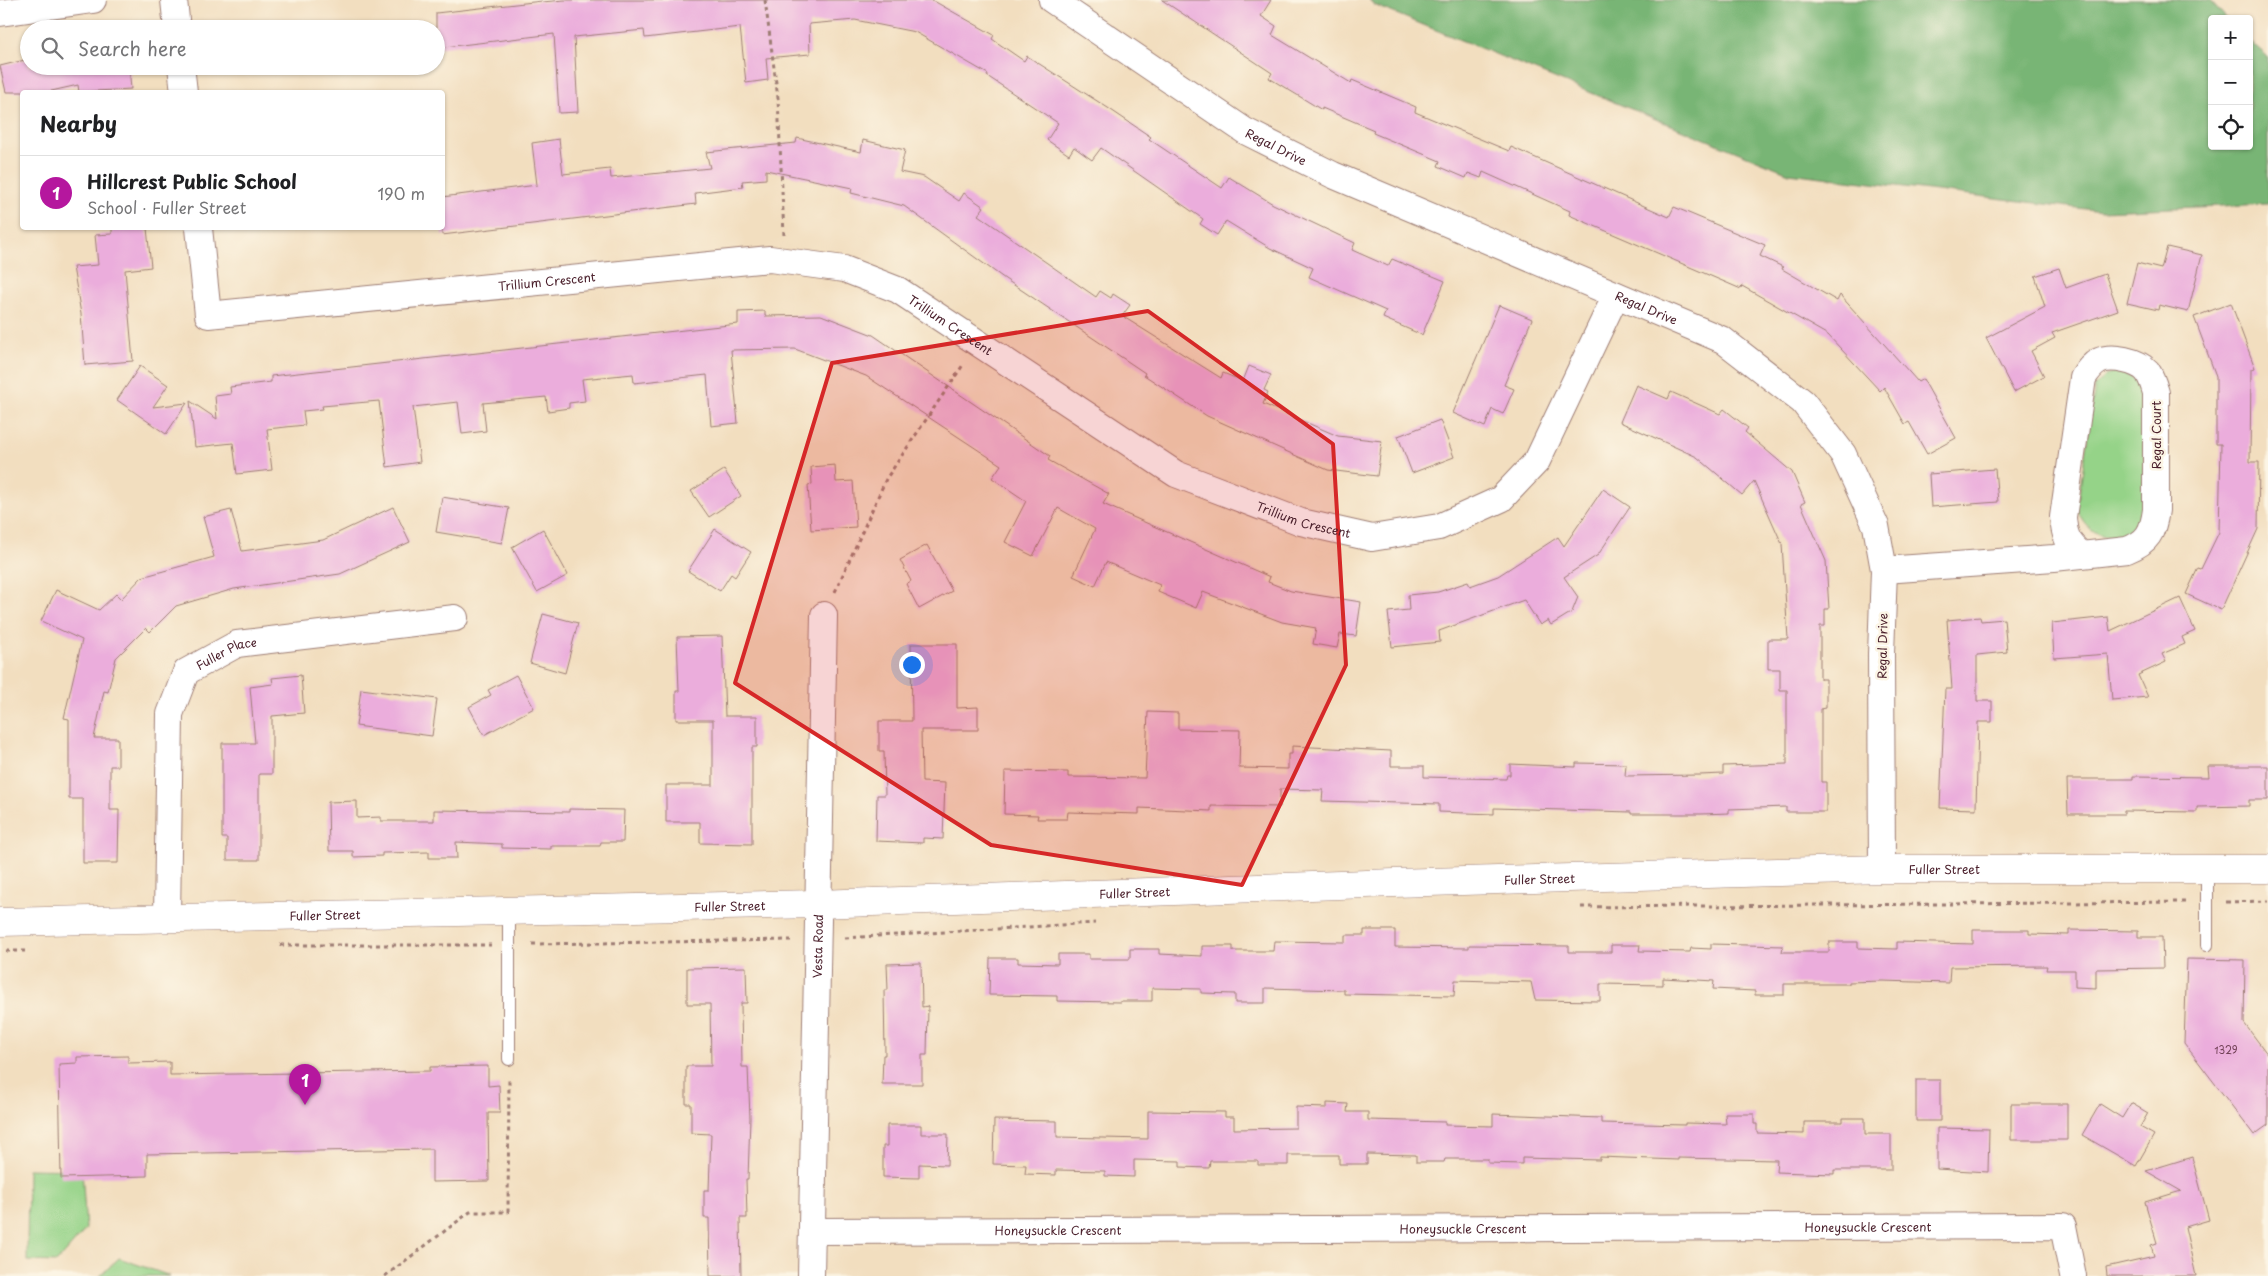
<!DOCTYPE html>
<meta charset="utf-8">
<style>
body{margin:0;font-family:"Playpen Sans",sans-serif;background:#f6f6f6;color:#202124}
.controls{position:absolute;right:15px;top:15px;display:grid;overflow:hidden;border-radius:5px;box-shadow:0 1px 4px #0004}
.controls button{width:45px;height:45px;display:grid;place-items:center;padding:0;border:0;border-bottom:1px solid #e0e0e0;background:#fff;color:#202124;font:25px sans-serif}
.you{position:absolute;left:911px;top:664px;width:18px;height:18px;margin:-12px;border:4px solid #fff;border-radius:50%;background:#1a73e8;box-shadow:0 0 0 8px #1a73e833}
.badge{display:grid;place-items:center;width:32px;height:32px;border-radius:50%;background:#b5179e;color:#fff;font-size:16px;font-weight:700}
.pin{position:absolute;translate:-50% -41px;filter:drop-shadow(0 1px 2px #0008)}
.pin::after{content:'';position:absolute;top:26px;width:18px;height:15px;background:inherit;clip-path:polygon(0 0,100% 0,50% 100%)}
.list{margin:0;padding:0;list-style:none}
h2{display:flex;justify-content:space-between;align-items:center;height:65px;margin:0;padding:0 20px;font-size:21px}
h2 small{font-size:16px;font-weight:400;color:#757577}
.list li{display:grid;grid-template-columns:32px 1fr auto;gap:15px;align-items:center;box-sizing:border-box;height:75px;padding:0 20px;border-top:1px solid #e0e0e0}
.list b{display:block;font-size:19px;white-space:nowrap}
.list p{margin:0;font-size:16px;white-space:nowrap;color:#757577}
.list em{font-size:16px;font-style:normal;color:#757577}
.icon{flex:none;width:28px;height:28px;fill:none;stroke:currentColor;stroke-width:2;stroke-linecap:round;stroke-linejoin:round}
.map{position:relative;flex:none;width:2268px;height:1276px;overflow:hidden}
.search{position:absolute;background:#fff;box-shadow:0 1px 4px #0004;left:20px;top:20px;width:425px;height:55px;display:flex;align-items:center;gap:12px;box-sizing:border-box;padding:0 18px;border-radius:28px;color:#757577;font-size:19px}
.panel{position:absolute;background:#fff;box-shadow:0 1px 4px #0004;left:20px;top:90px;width:425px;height:140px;border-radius:5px}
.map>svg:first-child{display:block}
.green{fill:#95d388;stroke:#70795a}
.forest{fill:#78b574;stroke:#616a50}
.building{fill:#ebaddc}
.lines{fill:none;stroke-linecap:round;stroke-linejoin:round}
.service-casing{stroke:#9e7e75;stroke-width:14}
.minor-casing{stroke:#9e7e75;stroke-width:28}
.tertiary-casing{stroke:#9e7e75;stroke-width:29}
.path{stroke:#9e7e75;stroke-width:3;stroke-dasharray:4 4;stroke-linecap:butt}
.service{stroke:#fff;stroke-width:12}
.minor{stroke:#fff;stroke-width:26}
.tertiary{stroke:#fff;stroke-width:28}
.marked{fill:#d62828;fill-opacity:0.2;stroke:#d62828;stroke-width:4;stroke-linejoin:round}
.labels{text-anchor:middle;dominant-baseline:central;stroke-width:5;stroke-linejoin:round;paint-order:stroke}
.number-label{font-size:10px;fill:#724257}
.street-label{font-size:12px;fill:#4a1f2b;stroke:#fcf5e5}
</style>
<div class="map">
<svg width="2268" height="1276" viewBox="0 0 2268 1276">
<rect width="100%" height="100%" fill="#fcf5e5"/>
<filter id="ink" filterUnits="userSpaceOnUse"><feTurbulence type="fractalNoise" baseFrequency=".02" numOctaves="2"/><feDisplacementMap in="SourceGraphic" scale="10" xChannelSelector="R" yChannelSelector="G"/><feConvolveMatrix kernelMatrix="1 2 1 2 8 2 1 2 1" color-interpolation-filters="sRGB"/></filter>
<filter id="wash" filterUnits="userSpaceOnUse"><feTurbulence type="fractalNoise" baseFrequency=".0096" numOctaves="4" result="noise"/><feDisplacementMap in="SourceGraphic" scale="20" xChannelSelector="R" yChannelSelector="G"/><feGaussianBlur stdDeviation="1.12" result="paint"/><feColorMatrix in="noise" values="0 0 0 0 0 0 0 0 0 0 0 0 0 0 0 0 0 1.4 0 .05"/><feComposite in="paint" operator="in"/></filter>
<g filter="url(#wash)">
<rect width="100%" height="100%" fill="#f2debf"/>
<!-- green -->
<path class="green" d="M 2113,373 C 2130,373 2140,380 2145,397 L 2143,506 C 2135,547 2091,546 2077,509 L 2095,386 L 2105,376 Z
M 28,1169 L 82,1170 L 86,1229 L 57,1262 L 27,1261 Z
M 119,1258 L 170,1276 L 100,1276 Z"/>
<!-- forest -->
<path class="forest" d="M 1369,0 L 2210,0 L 2227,19 L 2212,19 L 2212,146 L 2249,146 L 2249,40 L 2268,57 L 2268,204 L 2102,211 L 1789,173 L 1374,5 Z"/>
<g id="blocks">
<!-- building -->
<path class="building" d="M 564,0 L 932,0 L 994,35 L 992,39 L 1024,61 L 1027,56 L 1108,108 L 1151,137 L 1149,139 L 1222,188 L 1229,177 L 1273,204 L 1355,243 L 1352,250 L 1388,266 L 1392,259 L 1445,281 L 1422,335 L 1383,318 L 1386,311 L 1309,277 L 1313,268 L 1270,248 L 1226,221 L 1217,235 L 1200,224 L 1203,219 L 1101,148 L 1092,160 L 1074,147 L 1069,155 L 1047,140 L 1058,123 L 987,76 L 988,74 L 915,32 L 855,20 L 809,24 L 810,54 L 766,58 L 768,80 L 746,83 L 740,27 L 645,38 L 644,30 L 574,37 L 578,112 L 559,113 L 554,34 L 436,48 L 436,13 L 542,1 L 542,2 Z
M 1162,0 L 1271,0 L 1261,16 L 1276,26 L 1272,35 L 1351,83 L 1352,80 L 1416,107 L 1415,112 L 1509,151 L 1511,147 L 1669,217 L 1674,207 L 1765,245 L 1760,256 L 1783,267 L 1782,269 L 1837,301 L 1840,295 L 1918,382 L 1923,379 L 1956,438 L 1927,454 L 1909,422 L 1905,424 L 1884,387 L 1880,391 L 1828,335 L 1742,286 L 1741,289 L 1569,215 L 1570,211 L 1483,172 L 1481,178 L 1468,173 L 1466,178 L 1438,166 L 1440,161 L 1373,133 L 1374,130 L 1322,108 L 1322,110 L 1269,78 L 1272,73 Z
M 29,59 L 29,66 L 129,66 L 131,89 L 79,92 L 78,85 L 47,92 L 6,92 L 0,66 Z
M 797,138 L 861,152 L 863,140 L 905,150 L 900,172 L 924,177 L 959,201 L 964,193 L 984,207 L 978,215 L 1096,297 L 1100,291 L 1111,298 L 1113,294 L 1130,305 L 1122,316 L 1221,378 L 1223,373 L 1243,381 L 1249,366 L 1271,375 L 1264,390 L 1268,392 L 1263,404 L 1338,436 L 1382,441 L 1377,476 L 1328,470 L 1207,416 L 1144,375 L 1145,373 L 1005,279 L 904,206 L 851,193 L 852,188 L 766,170 L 766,179 L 742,181 L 743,187 L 695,193 L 696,204 L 442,235 L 442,197 L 537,185 L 532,143 L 559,139 L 563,174 L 610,169 L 611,178 L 710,168 L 706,152 L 796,143 Z
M 112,228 L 147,228 L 151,267 L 125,270 L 133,361 L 85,365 L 81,314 L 73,267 L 98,265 L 95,235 L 112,234 Z
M 2167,247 L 2202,255 L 2188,312 L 2159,305 L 2158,310 L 2127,303 L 2137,263 L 2161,269 Z
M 2059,268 L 2066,288 L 2105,274 L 2118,310 L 2052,333 L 2055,338 L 2031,351 L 2044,376 L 2014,392 L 1986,338 L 2045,307 L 2035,276 Z
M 2231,303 L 2255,368 L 2251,369 L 2250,462 L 2259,462 L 2258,529 L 2221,610 L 2186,594 L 2198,568 L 2201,569 L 2219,532 L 2221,444 L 2216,444 L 2216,376 L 2194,317 Z
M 1499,305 L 1532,319 L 1504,385 L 1514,389 L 1503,414 L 1492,409 L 1485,427 L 1453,413 Z
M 765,311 L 765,316 L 821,315 L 873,335 L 1050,456 L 1048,460 L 1109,494 L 1103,504 L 1270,577 L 1268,582 L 1291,591 L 1361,602 L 1356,636 L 1340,634 L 1337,648 L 1313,644 L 1316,628 L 1282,622 L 1203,592 L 1196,608 L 1158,592 L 1160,585 L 1106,562 L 1095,586 L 1073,576 L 1095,529 L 1058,508 L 1033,556 L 1005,542 L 1026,501 L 992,478 L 1001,465 L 866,376 L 795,349 L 731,350 L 738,423 L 711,426 L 707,375 L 634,383 L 633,374 L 582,379 L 585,401 L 569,403 L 569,408 L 548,411 L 546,397 L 483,403 L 486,431 L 462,434 L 458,402 L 413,407 L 420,462 L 387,467 L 379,401 L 322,406 L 323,409 L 303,411 L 305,425 L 267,429 L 272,470 L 237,474 L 233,443 L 195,447 L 190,401 L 217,419 L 215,396 L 231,394 L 230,387 L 271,382 L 271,376 L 738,324 L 738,312 Z
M 140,366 L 168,385 L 153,407 L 187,403 L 166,434 L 117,400 Z
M 1636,385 L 1668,399 L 1671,392 L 1720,414 L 1724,409 L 1748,428 L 1745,432 L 1792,472 L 1805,502 L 1801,504 L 1826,561 L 1829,609 L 1825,609 L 1825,626 L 1820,626 L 1820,679 L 1826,679 L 1826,708 L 1821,709 L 1821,782 L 1826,782 L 1826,812 L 1786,812 L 1786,807 L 1729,809 L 1729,813 L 1702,814 L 1631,814 L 1631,812 L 1494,808 L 1494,814 L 1439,812 L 1439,804 L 1322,801 L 1323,790 L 1280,789 L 1280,807 L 1211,806 L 1211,811 L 1139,808 L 1139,814 L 1068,812 L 1067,819 L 1037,819 L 1038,815 L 1004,814 L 1005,771 L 1068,772 L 1068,777 L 1145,778 L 1148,712 L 1178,713 L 1178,729 L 1240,730 L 1239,768 L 1288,769 L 1288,754 L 1292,754 L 1292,746 L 1391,751 L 1391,766 L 1424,766 L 1424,777 L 1506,779 L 1507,775 L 1510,775 L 1510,764 L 1576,767 L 1576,763 L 1626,764 L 1625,776 L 1700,775 L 1723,774 L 1723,766 L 1787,764 L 1787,690 L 1780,690 L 1780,669 L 1768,669 L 1768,639 L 1788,639 L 1782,544 L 1754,481 L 1742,495 L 1697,457 L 1620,422 Z
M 1440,420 L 1454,457 L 1412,473 L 1398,436 Z
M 835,465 L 836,482 L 853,481 L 856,527 L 811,530 L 808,485 L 812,484 L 811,467 Z
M 1995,469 L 1998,502 L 1931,507 L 1929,474 Z
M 724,470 L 741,496 L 709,517 L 691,491 Z
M 1603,489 L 1630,507 L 1598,555 L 1564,577 L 1578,597 L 1572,612 L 1551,625 L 1548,620 L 1540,625 L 1524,600 L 1439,631 L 1440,642 L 1392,647 L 1388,612 L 1409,610 L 1408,595 L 1438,592 L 1468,582 L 1470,586 L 1498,576 L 1558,537 L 1564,546 Z
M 442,497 L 509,508 L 502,543 L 436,532 Z
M 393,507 L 410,542 L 340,574 L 234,589 L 176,606 L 150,632 L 146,628 L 116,658 L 108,692 L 104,691 L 94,738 L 118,738 L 118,766 L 110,766 L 110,810 L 119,810 L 118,863 L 83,863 L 83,799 L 69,799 L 69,719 L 64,718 L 82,640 L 41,621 L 56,590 L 99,610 L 116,594 L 121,599 L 142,577 L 214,557 L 203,517 L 231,510 L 242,551 L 323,540 Z
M 543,529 L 568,575 L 537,592 L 512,547 Z
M 715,529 L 751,552 L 735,577 L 731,574 L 720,591 L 688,571 Z
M 927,545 L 952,591 L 919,609 L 906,584 L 911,581 L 900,560 Z
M 2180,598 L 2195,631 L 2182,637 L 2185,644 L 2162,654 L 2166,662 L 2138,675 L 2148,697 L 2112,700 L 2108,654 L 2054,658 L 2052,623 L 2108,617 L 2110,631 Z
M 543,614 L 578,623 L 565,673 L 530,663 Z
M 1980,617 L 1981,621 L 2004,619 L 2007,652 L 1977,655 L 1977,701 L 1992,701 L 1992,722 L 1978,722 L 1976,809 L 1940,808 L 1945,689 L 1952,689 L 1947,620 Z
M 722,636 L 725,716 L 757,716 L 757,747 L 752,747 L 752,844 L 700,843 L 700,822 L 666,822 L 666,785 L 713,785 L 713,720 L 676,720 L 676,691 L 679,691 L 677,637 Z
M 911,644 L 957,644 L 957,708 L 978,707 L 978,730 L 921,730 L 922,782 L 945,783 L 943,839 L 923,838 L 923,843 L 876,841 L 877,795 L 885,795 L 884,751 L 879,751 L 879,721 L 912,721 Z
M 301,675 L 304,713 L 272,716 L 272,774 L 259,774 L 259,860 L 227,860 L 227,838 L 222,838 L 222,743 L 255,743 L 250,687 L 273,684 L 272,678 Z
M 516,675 L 534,708 L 484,735 L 469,707 L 491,695 L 488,690 Z
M 361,689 L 437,699 L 432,736 L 356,726 Z
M 2208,766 L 2268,766 L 2268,800 L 2249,800 L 2249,806 L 2197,807 L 2197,812 L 2124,811 L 2124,814 L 2068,814 L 2067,779 L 2133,779 L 2133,776 L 2209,777 Z
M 357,801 L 357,818 L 381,817 L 381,821 L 434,821 L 434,810 L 569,812 L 569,809 L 624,810 L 623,842 L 601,842 L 600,846 L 551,846 L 551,849 L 502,848 L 502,844 L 456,842 L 457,858 L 429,858 L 429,852 L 382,853 L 382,856 L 353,857 L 353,851 L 329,851 L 328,802 Z
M 1364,930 L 1395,930 L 1395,947 L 1469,948 L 1469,945 L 1569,946 L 1569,952 L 1611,952 L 1611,945 L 1640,945 L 1639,951 L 1690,952 L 1691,948 L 1711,949 L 1711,944 L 1783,946 L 1782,952 L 1829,952 L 1829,942 L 1858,942 L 1858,948 L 1897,949 L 1897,942 L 1973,944 L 1973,930 L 2029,930 L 2029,934 L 2069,935 L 2069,930 L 2138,931 L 2138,937 L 2162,937 L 2163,968 L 2096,969 L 2096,988 L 2075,987 L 2075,970 L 2046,970 L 2047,966 L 1950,967 L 1949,983 L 1882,981 L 1849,982 L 1849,984 L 1784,984 L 1784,995 L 1755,995 L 1755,991 L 1713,989 L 1714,981 L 1663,978 L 1663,985 L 1600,984 L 1600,1001 L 1535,1000 L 1531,982 L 1455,980 L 1454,996 L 1344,994 L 1344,990 L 1265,988 L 1265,1003 L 1235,1003 L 1235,994 L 1201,993 L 1201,989 L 1152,988 L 1152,1001 L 1121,1001 L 1121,1002 L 1057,1001 L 1057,996 L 989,995 L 990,958 L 1018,958 L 1018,963 L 1058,964 L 1058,954 L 1089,954 L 1089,959 L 1130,959 L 1130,949 L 1159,949 L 1159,954 L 1202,956 L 1202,946 L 1233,946 L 1233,951 L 1273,951 L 1274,941 L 1345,942 L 1345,935 L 1364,935 Z
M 2187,959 L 2245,960 L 2244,1023 L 2268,1055 L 2268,1125 L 2254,1135 L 2184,1043 Z
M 921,963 L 922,1007 L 928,1006 L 927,1055 L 922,1055 L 922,1084 L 882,1084 L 883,1055 L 885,1055 L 884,990 L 888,990 L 887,964 Z
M 746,967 L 747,1003 L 741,1003 L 742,1067 L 748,1067 L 750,1118 L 748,1179 L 746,1179 L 747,1218 L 740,1218 L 741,1276 L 710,1276 L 709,1218 L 704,1218 L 704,1190 L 709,1190 L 711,1134 L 691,1133 L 691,1104 L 686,1104 L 686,1066 L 711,1066 L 710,1004 L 687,1004 L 687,968 Z
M 128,1056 L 128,1063 L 170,1062 L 170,1075 L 430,1071 L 430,1067 L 488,1066 L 488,1086 L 499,1085 L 500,1113 L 488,1113 L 489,1181 L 432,1182 L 432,1149 L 147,1154 L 147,1176 L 61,1178 L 59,1064 L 77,1063 L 77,1057 Z
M 1916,1080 L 1940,1080 L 1940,1121 L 1916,1121 Z
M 1327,1103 L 1348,1104 L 1347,1112 L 1368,1112 L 1368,1120 L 1445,1122 L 1445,1125 L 1493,1126 L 1493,1114 L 1601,1118 L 1601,1123 L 1685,1125 L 1685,1123 L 1726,1124 L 1725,1114 L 1754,1114 L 1754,1124 L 1757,1124 L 1757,1133 L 1804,1134 L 1804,1122 L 1843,1122 L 1843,1118 L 1865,1118 L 1865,1134 L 1891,1134 L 1891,1170 L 1834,1170 L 1834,1174 L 1776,1172 L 1777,1160 L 1678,1158 L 1678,1160 L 1600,1157 L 1600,1160 L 1522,1158 L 1522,1164 L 1488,1163 L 1488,1159 L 1445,1159 L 1444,1162 L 1416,1162 L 1416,1155 L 1367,1154 L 1367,1164 L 1339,1164 L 1339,1155 L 1288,1155 L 1288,1165 L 1258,1165 L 1258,1161 L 1210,1161 L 1209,1168 L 1180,1167 L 1180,1161 L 1134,1160 L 1134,1177 L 1105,1176 L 1105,1171 L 1056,1170 L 1056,1175 L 1025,1174 L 1026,1165 L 993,1164 L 994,1120 L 1057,1121 L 1057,1137 L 1148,1139 L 1148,1111 L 1225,1112 L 1225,1117 L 1234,1117 L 1234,1129 L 1296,1128 L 1296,1107 L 1327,1108 Z
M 2131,1103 L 2148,1113 L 2140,1127 L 2154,1135 L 2136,1166 L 2082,1135 L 2100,1104 L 2122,1118 Z
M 2011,1104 L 2067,1104 L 2067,1140 L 2011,1140 Z
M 887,1125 L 921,1125 L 921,1134 L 948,1134 L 947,1165 L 919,1164 L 919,1178 L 883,1177 L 883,1146 L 887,1146 Z
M 1937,1128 L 1989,1129 L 1988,1172 L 1937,1169 Z
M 2192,1157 L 2209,1220 L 2185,1227 L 2196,1276 L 2107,1276 L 2106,1267 L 2154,1256 L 2151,1245 L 2157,1243 L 2145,1202 L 2181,1191 L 2146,1171 Z"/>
</g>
</g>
<g filter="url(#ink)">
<use href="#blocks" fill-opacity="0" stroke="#9e7e75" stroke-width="1"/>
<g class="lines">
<!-- service casing -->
<g class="service-casing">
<path id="service" d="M 2207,869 L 2207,945
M 509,1059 L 509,910"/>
</g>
<!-- minor casing -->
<g class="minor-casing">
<g id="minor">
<path d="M 174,0 L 177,29"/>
<path id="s1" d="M 1052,0 L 1245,131 L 1333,175 L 1723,340 L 1803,402 L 1843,454 L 1876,526 L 1884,570 L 1881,654 L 1882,869"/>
<path d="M 0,13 L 93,0"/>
<path d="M 181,66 L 184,92"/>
<path id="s2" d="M 199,228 L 208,315 L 770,259 L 844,269 L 898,290 L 1176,474 L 1301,522 L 1372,538 L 1439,527 L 1501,499 L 1537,461 L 1616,295"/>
<path d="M 1884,570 L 2054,558 L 2127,550 C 2148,542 2153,532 2156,510 L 2156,393 C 2154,386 2152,378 2147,371 C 2138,361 2112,355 2099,361 C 2091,365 2087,372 2083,378 L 2063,517 C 2064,534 2067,543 2081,554"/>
<path id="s3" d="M 167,918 L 170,714 L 186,672 L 237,644 L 455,618"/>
<path id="s4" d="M 812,1231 L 2063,1226 L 2073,1276"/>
<path id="s5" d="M 811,1276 L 824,615"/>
</g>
</g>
<!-- tertiary casing -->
<g class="tertiary-casing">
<g id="tertiary">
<path id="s6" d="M 0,922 L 818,904 L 1394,883 L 1882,869 L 2268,869"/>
</g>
</g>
<!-- path -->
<path class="path" d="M 765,0 L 778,98 L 784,236
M 835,592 L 886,479 L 963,365
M 2226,902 L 2268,901
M 1581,907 L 2187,902
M 845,938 L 1095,923
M 532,944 L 791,940
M 280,945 L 491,945
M 6,951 L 25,951
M 385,1276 L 470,1212 L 508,1212 L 509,1077"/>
<!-- service -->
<use href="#service" class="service"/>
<!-- minor -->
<use href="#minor" class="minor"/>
<!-- tertiary -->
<use href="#tertiary" class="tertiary"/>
</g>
</g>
<!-- marked area -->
<path class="marked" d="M 1148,311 L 1333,444 L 1346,665 L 1242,885 L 991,845 L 735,683 L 832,363 Z"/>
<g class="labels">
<!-- number labels -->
<g class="number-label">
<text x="2226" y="1049">1329</text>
</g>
<!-- street labels -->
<g class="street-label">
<text stroke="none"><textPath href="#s1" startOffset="268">Regal Drive</textPath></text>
<text stroke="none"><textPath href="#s2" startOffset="428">Trillium Crescent</textPath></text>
<text stroke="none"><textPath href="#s1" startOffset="672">Regal Drive</textPath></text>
<text stroke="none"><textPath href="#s2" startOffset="848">Trillium Crescent</textPath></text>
<text transform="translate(2156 435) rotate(-90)">Regal Court</text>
<text stroke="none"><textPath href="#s2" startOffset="1254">Trillium Crescent</textPath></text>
<text transform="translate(1882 646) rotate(-89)">Regal Drive</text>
<text stroke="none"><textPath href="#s3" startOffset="294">Fuller Place</textPath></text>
<text stroke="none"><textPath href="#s6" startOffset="1945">Fuller Street</textPath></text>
<text stroke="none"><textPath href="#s6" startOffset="1540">Fuller Street</textPath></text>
<text stroke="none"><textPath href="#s6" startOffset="1135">Fuller Street</textPath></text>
<text stroke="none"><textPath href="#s6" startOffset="730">Fuller Street</textPath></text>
<text stroke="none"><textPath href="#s6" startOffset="325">Fuller Street</textPath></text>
<text stroke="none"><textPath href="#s5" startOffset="330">Vesta Road</textPath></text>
<text stroke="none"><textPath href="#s4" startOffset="1056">Honeysuckle Crescent</textPath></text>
<text stroke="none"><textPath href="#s4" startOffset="651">Honeysuckle Crescent</textPath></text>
<text stroke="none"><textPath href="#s4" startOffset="246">Honeysuckle Crescent</textPath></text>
</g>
</g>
</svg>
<div class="controls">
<button>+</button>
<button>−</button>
<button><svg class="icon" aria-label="locate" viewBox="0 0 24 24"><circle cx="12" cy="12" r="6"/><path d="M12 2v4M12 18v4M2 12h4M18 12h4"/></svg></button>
</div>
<div class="you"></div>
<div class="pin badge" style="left:305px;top:1105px">1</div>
<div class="search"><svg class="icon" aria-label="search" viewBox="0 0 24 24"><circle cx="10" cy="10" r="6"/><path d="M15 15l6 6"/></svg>Search here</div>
<section class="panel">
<h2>Nearby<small></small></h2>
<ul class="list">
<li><span class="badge">1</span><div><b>Hillcrest Public School</b><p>School · Fuller Street</p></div><em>190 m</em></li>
</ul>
</section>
</div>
